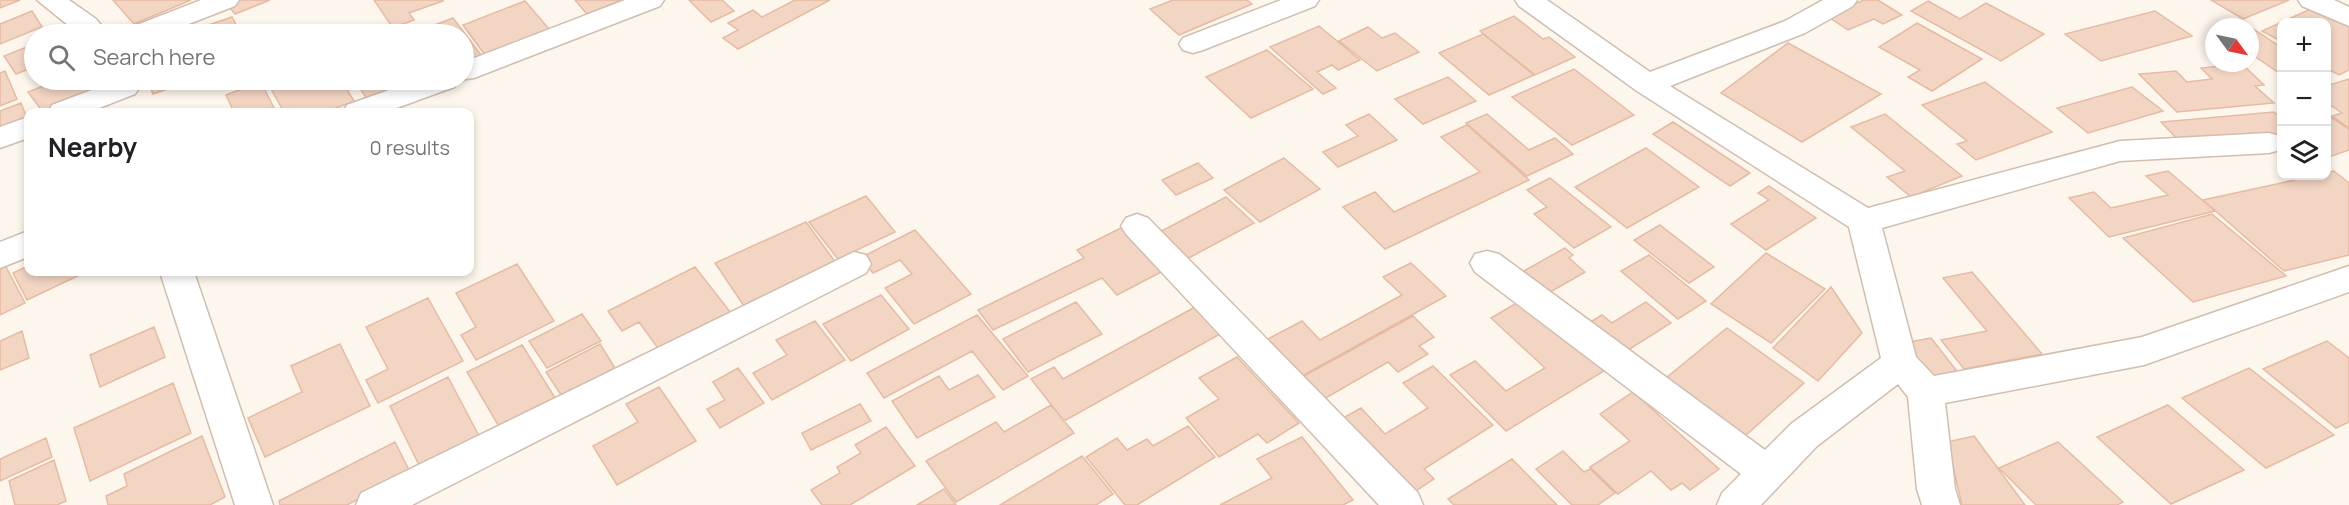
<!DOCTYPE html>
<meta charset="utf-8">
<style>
body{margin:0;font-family:Manrope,sans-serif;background:#f6f6f6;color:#202124}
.controls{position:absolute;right:18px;top:18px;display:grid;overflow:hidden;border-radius:12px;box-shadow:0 3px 9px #0003}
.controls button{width:54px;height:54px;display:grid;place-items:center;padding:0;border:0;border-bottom:2px solid #e0e0e0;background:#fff;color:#202124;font:30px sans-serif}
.compass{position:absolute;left:2205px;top:18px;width:54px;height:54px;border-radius:50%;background:#fff;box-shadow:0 3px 9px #0003;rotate:123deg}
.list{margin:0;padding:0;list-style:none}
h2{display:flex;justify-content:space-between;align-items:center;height:78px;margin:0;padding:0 24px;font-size:26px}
h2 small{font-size:20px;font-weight:400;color:#757577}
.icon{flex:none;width:33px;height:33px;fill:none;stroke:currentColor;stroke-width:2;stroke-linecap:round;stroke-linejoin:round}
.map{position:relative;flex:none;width:2349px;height:505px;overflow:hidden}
.search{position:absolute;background:#fff;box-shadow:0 3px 9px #0003;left:24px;top:24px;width:450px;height:66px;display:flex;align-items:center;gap:15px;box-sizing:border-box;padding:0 21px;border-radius:33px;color:#757577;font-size:22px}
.panel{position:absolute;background:#fff;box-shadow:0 3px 9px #0003;left:24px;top:108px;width:450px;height:168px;border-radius:12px}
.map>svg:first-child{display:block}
.building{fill:#f3d5c3;stroke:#e6bba3;stroke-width:1.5}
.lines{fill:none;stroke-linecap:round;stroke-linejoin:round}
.minor-casing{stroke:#d1beb0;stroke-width:3}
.minor{fill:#fff;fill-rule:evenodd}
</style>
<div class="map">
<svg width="2349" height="505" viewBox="0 0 2349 505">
<rect width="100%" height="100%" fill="#fdf6ec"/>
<!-- building -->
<path class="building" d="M 0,0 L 20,0 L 0,8 Z
M 113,0 L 191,0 L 134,24 Z
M 231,0 L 270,0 L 235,14 L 225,2 Z
M 374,0 L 443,0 L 443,1 L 409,13 L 414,20 L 393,28 Z
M 575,0 L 622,0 L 587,14 Z
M 689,0 L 722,0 L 734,11 L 711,22 Z
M 795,0 L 830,0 L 738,49 L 723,38 L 738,30 L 728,23 L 753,10 L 762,17 Z
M 1173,0 L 1247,0 L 1252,4 L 1179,35 L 1150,9 Z
M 1864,0 L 1878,0 L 1902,15 L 1883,24 L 1874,19 L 1848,30 L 1827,16 Z
M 2211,0 L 2289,0 L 2243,19 Z
M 525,1 L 549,29 L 485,55 L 463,25 Z
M 1928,1 L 1960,19 L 1986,3 L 2044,34 L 2001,61 L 1911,11 Z
M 2315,7 L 2349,26 L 2349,70 L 2339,75 L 2326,68 L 2326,22 L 2282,22 L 2282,42 L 2262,31 Z
M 32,11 L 42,27 L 0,44 L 0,24 Z
M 2155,11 L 2192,36 L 2101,61 L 2065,34 Z
M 1514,16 L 1543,39 L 1549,37 L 1575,57 L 1535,75 L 1480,31 Z
M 232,17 L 241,34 L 182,34 Z
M 453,18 L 481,55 L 464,63 L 464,34 L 412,34 Z
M 1917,23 L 1982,59 L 1932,91 L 1908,77 L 1920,70 L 1879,47 Z
M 2246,24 L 2282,48 L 2282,75 L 2250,53 L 2250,27 L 2234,27 Z
M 1319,26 L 1360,60 L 1338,70 L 1332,65 L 1317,72 L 1336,88 L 1323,94 L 1270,47 Z
M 1368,27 L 1382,38 L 1395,33 L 1419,52 L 1377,71 L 1339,41 Z
M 1483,34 L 1534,75 L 1489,95 L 1439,53 Z
M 1788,43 L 1881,94 L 1802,142 L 1721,93 Z
M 34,44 L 34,67 L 16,74 L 4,56 Z
M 1267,50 L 1313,89 L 1251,118 L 1206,77 Z
M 2242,64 L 2264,85 L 2255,86 L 2274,103 L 2177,112 L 2139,74 L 2176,71 L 2187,82 L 2212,79 L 2201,68 Z
M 1574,69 L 1634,115 L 1572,145 L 1512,97 Z
M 5,71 L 17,99 L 0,106 L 0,73 Z
M 1448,77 L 1476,101 L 1423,124 L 1395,99 Z
M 2349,79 L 2349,128 L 2332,116 L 2342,113 L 2326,102 L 2326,86 Z
M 58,80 L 117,80 L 118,81 L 43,112 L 28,92 Z
M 147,80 L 194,80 L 153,94 Z
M 266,80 L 341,80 L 354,101 L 326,112 L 284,112 Z
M 355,80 L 422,80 L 368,101 Z
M 261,82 L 276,112 L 221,112 L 232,108 L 226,95 Z
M 1985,82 L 2052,132 L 1976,160 L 1957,144 L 1967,141 L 1922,105 Z
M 2132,87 L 2163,111 L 2088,133 L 2057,108 Z
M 21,103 L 28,121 L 0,132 L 0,111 Z
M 2274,112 L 2282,119 L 2282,136 L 2183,145 L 2161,122 Z
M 1369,114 L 1397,140 L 1338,167 L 1323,152 L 1358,136 L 1346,125 Z
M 1487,114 L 1529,150 L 1555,138 L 1573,154 L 1527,176 L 1466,123 Z
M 1885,114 L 1962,176 L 1911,197 L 1887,177 L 1905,171 L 1851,127 Z
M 2326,114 L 2349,129 L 2349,150 L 2326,158 Z
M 1673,122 L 1750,173 L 1730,186 L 1653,134 Z
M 1467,125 L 1529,180 L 1385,249 L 1343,207 L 1375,192 L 1394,212 L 1480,172 L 1441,137 Z
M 1646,148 L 1699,187 L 1627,228 L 1575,187 Z
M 1284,158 L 1320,189 L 1260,222 L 1224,190 Z
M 1198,163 L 1213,178 L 1176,195 L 1162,180 Z
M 2168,171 L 2215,211 L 2109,237 L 2069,198 L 2094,192 L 2111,208 L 2168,195 L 2146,176 Z
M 2334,171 L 2349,183 L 2349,255 L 2284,271 L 2203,200 L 2313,176 L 2326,176 L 2326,172 Z
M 1550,178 L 1611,227 L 1574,248 L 1534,214 L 1547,207 L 1527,190 Z
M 1769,186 L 1816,218 L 1766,250 L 1731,224 L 1769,200 L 1758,193 Z
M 866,196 L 895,232 L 838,259 L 809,222 Z
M 1226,197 L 1254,223 L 1185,260 L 1158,233 Z
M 2212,214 L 2286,276 L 2193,302 L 2123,238 Z
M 806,222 L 836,263 L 744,306 L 715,263 Z
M 1127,225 L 1167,269 L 1117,295 L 1102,278 L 993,330 L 978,310 L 1084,258 L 1077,250 Z
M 1660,225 L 1714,267 L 1689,283 L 1634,240 Z
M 915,230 L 971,294 L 914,324 L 885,288 L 912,274 L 900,260 L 873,273 L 860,258 Z
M 1565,248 L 1573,255 L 1569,258 L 1585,272 L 1538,299 L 1513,277 Z
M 1766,253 L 1825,289 L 1771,343 L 1711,304 Z
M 1649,255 L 1706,301 L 1678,319 L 1621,271 Z
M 1411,263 L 1446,296 L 1302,376 L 1268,339 L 1302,321 L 1320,340 L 1402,295 L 1383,277 Z
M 517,264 L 554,321 L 476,360 L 461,335 L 476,327 L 456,293 Z
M 5,265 L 25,303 L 0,315 L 0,267 Z
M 28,266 L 28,272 L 86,272 L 27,300 L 13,273 Z
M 695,267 L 731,313 L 660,351 L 639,322 L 622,331 L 608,311 Z
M 1972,272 L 2042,354 L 1964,369 L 1941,340 L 1987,331 L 1943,278 Z
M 1831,287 L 1862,333 L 1818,381 L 1773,348 Z
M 881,295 L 909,329 L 851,361 L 823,324 Z
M 428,298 L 463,361 L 378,403 L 366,380 L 388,369 L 366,327 Z
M 1524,299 L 1604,371 L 1506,431 L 1450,375 L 1475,361 L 1506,391 L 1545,368 L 1491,318 Z
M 1076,302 L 1102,334 L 1028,372 L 1003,339 Z
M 1646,302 L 1671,323 L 1617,357 L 1582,327 L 1602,315 L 1612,323 Z
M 1195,307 L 1220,334 L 1064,421 L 1031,379 L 1054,367 L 1063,379 Z
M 582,314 L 601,341 L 547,368 L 529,341 Z
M 977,315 L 1028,376 L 1003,390 L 972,351 L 884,398 L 867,373 Z
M 1413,316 L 1434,337 L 1419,346 L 1428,354 L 1398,372 L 1388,362 L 1317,403 L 1297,380 Z
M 815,321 L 845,360 L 772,400 L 753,373 L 787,355 L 776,340 Z
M 154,327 L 165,357 L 100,387 L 90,355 Z
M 1727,328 L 1804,383 L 1744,437 L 1666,378 Z
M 22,331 L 29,358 L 0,370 L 0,341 Z
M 1931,338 L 1960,375 L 1926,381 L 1898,344 Z
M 2327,341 L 2349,358 L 2349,422 L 2336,428 L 2263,369 Z
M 340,344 L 370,406 L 265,457 L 248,418 L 302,392 L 291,366 Z
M 600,344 L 618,373 L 565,401 L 546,372 Z
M 522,345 L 557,401 L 501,430 L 467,372 Z
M 1237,357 L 1299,423 L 1267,443 L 1258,434 L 1219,457 L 1186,418 L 1219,399 L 1199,378 Z
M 1433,366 L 1493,425 L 1424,469 L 1434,479 L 1405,498 L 1336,422 L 1361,408 L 1385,434 L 1428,408 L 1403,383 Z
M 738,368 L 764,403 L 720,428 L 707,409 L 725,400 L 713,382 Z
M 2249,368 L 2334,435 L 2266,468 L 2182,398 Z
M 978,375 L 995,397 L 917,438 L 892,401 L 939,376 L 949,390 Z
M 448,377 L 479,436 L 420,467 L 390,406 Z
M 173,383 L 191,433 L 90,481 L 74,428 Z
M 659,387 L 696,441 L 617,485 L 593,446 L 638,422 L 626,404 Z
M 1633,392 L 1719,469 L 1690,490 L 1682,483 L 1671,490 L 1651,471 L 1618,494 L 1590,467 L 1630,441 L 1600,414 Z
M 860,404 L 871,421 L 811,450 L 802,433 Z
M 1051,405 L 1074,433 L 956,502 L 926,461 L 996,422 L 1004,432 Z
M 2168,405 L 2244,470 L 2171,504 L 2097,437 Z
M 1188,426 L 1215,457 L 1137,505 L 1125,505 L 1086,457 L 1117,438 L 1127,450 L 1147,439 L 1153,446 Z
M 886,427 L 915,466 L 850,505 L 822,505 L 811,490 L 840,473 L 837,467 L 861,453 L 855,445 Z
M 202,436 L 225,497 L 210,505 L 108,505 L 106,496 L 127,486 L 124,474 Z
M 1974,436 L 2025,505 L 1962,505 L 1947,442 Z
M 1302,437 L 1353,500 L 1343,505 L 1220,505 L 1272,478 L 1257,459 Z
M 46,438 L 52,457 L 0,481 L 0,459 Z
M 395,442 L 410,472 L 347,505 L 280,505 L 279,501 Z
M 2058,442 L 2123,502 L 2117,505 L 2036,505 L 1999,468 Z
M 1563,451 L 1584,472 L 1590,469 L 1615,493 L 1598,505 L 1572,505 L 1536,469 Z
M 1082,456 L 1113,494 L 1096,505 L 1000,505 Z
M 1512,459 L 1557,505 L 1454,505 L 1448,499 Z
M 54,460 L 66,501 L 57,505 L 15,505 L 9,481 Z
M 944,489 L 956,505 L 917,505 Z"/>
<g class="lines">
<!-- minor casing -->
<g class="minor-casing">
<path id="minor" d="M 37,0 L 69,0 L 96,19 L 108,34 L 79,34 Z
M 201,0 L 239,0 L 235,6 L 163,34 L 125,34 L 129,28 Z
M 625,0 L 664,0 L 660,6 L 474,78 L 458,80 L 454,87 L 386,112 L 343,112 L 347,105 L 417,80 L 464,80 L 464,62 Z
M 1281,0 L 1319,0 L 1315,6 L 1203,50 L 1193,53 L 1183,50 L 1179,44 L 1183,38 Z
M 1515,0 L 1547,0 L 1650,72 L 1785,21 L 1823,0 L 1857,0 L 1853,6 L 1805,33 L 1670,86 L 1868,208 L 2120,141 L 2269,133 L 2280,136 L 2280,150 L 2269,153 L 2120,161 L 1882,228 L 1916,357 L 1934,376 L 2142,337 L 2349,266 L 2349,292 L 2144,365 L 1945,403 L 1955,489 L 1960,505 L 1922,505 L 1917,489 L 1908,397 L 1898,384 L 1817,446 L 1761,505 L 1717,505 L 1722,493 L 1741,474 L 1475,272 L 1470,263 L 1475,254 L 1487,251 L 1499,254 L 1765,450 L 1791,424 L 1881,358 L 1849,227 L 1637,91 L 1519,6 Z
M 2298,0 L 2334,0 L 2349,7 L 2349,26 L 2302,6 Z
M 118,80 L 135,80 L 140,87 L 135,94 L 89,112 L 48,112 L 52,105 Z
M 28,117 L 28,138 L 0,148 L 0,127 Z
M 1137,214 L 1148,218 L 1418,493 L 1423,505 L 1379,505 L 1126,234 L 1121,226 L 1126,218 Z
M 28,231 L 28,257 L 0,268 L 0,242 Z
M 854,252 L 866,255 L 871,264 L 866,273 L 412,505 L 356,505 L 361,493 Z
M 160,272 L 194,272 L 273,505 L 235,505 Z"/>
</g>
<!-- minor -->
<use href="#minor" class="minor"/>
</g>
</svg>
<div class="controls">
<button>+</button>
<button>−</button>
<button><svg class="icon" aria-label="layers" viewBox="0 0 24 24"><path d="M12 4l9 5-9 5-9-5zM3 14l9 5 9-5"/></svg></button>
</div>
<svg class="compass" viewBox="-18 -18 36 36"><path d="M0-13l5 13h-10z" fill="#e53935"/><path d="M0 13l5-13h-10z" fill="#757577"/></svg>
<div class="search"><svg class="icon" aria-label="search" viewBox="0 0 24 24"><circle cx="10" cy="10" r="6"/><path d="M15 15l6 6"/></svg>Search here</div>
<section class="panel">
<h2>Nearby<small>0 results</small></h2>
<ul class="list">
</ul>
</section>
</div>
